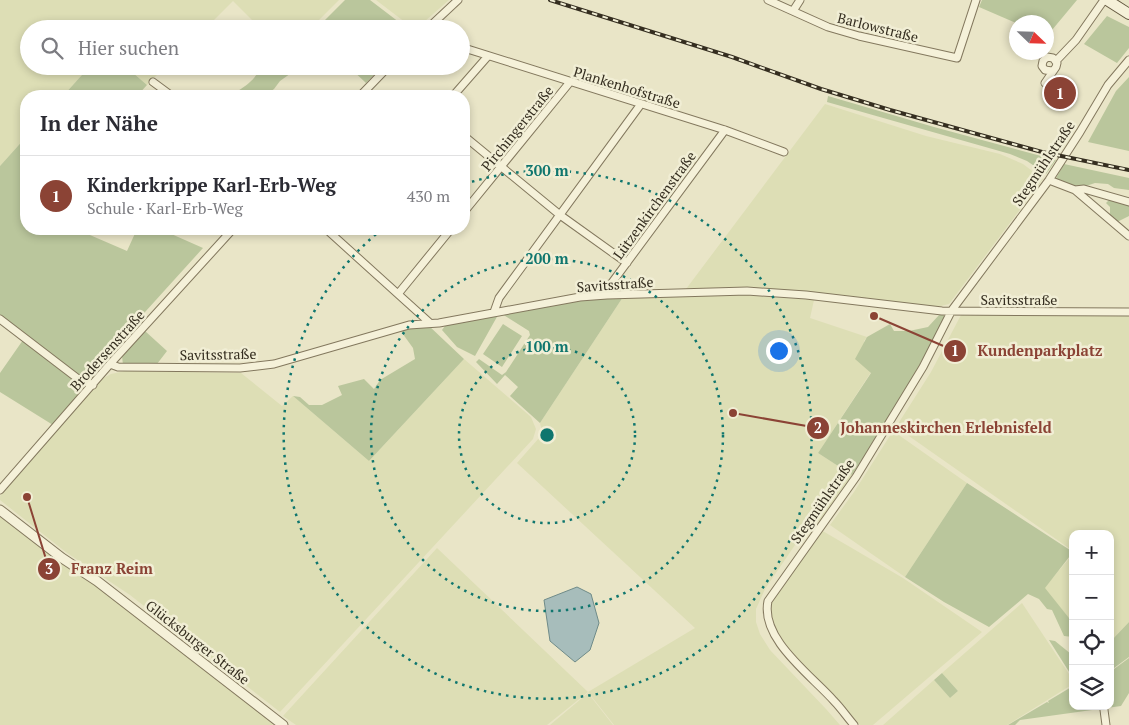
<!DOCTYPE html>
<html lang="de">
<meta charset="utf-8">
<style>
body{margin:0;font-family:"PT Serif",serif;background:#f2f2f3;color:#2b2b33}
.controls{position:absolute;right:15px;bottom:15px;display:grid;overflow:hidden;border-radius:10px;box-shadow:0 2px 8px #0003}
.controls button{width:45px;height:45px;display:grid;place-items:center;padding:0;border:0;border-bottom:1px solid #e1e1e2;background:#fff;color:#2b2b33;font:25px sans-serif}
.compass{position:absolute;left:1009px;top:15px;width:45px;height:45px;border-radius:50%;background:#fff;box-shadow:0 2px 8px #0003;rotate:113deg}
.you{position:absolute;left:778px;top:350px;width:18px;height:18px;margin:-12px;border:4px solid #fff;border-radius:50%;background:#1a73e8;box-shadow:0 0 0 8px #1a73e833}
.badge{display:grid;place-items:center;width:32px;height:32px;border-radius:50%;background:#8b4335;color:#fff;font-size:16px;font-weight:700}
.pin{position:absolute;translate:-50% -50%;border:2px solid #fff;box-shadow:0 1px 5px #0006}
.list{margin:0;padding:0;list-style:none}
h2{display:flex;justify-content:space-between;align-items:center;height:65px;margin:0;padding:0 20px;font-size:21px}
h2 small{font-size:16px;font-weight:400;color:#7c7c81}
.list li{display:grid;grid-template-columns:32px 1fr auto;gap:15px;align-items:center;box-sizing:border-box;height:80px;padding:0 20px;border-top:1px solid #e1e1e2}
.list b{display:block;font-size:19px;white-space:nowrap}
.list p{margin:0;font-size:16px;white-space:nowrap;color:#7c7c81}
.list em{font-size:16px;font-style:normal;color:#7c7c81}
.icon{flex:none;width:28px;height:28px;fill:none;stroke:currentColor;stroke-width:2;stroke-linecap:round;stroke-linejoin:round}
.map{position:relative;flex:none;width:1129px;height:725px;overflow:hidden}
.search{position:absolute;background:#fff;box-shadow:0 2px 8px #0003;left:20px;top:20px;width:450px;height:55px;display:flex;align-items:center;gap:12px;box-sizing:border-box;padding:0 18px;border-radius:28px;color:#7c7c81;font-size:19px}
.panel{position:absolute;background:#fff;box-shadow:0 2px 8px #0003;left:20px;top:90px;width:450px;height:145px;border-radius:20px}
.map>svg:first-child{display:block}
.farmland{fill:#dddeb5}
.green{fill:#bac69c}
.water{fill:#a7bdbb;stroke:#6f8b89}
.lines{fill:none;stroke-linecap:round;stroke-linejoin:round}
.minor-casing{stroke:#83785e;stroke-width:9}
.tertiary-casing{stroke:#83785e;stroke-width:11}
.secondary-casing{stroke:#645941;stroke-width:12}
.minor{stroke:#f5f1d9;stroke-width:7}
.tertiary{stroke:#f5f1d9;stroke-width:9}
.secondary{stroke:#f5f1d9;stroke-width:10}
.rail-casing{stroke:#352e20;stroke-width:4}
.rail{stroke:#f1eed5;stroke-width:2;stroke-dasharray:5.5;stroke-linecap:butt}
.ring{fill:none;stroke:#0f766e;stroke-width:2.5;stroke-dasharray:2.5 5}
.labels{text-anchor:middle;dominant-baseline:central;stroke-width:5;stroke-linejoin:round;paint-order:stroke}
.street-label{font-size:14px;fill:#352e20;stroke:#f1eed5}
.centre{fill:#0f766e;stroke:#f1eed5;stroke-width:2.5}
.ring-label{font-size:15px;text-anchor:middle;font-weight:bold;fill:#0f766e;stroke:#f1eed5;stroke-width:5;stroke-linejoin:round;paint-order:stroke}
.leader{fill:none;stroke:#8b4335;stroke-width:2}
.callout-dot{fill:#8b4335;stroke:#f1eed5;stroke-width:2}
.mark-label{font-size:15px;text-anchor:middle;font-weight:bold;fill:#fff}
.callout-label{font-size:15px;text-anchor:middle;font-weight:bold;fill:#8b4335;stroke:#f1eed5;stroke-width:5;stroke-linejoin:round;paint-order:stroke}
</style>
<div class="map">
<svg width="1129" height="725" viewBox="0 0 1129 725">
<rect width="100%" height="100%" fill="#e9e5c7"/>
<!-- farmland -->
<path class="farmland" d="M 0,0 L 339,0 L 310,29 L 261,29 L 233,1 L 205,29 L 29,29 L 29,66 L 90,66 L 63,96 L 26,96 L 26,137 L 0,166 Z
M 376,0 L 449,0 L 416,29 L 414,29 Z
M 125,66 L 166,66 L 147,85 Z
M 825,104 L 926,136 L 1000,154 L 1023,164 L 1043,179 L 949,304 L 933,308 L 857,298 L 745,287 L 686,289 Z
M 684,295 L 746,295 L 814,300 L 810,318 L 867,337 L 864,341 L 871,372 L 818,453 L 852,475 L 819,521 L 810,523 L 765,589 L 756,609 L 756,622 L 760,634 L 770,650 L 826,709 L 840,725 L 614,725 L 588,692 L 547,725 L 296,725 L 283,716 L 437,548 L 588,692 L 695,628 L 517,463 L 539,438 L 542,431 L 540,423 L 623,297 Z
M 967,314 L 1129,316 L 1129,622 L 1110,642 L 1110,534 L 1073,534 L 1073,551 L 896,427 L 931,372 L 961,315 Z
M 464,359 L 531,417 L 536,429 L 533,439 L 280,712 L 130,595 L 67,553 L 0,500 L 0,496 L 100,380 L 111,374 L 125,371 L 241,373 L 282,406 L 293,396 L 369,461 Z
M 893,431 L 967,483 L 905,577 L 830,525 L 854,492 Z
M 0,515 L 100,587 L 278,725 L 0,725 Z
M 821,530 L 903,578 L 982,632 L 873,725 L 860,725 L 783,643 L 774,628 L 770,611 L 771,602 Z
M 1073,554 L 1073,623 L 1044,588 Z
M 1022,603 L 1073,680 L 1073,684 L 1007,725 L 883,725 L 934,680 L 950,698 L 958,691 L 942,673 Z
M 588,693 L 613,725 L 550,725 Z"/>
<!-- green -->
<path class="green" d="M 345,0 L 370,0 L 408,29 L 316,29 Z
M 982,0 L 1077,0 L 1047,36 L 1046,22 L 1016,23 L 979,7 Z
M 1107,16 L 1129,27 L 1129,48 L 1117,63 L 1084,44 Z
M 90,66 L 125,66 L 147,85 L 137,96 L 63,96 Z
M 264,66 L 328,66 L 324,71 L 315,68 L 306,74 L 294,71 L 280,81 L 274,89 L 267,94 L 234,96 C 238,89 244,88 250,82 C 255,78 258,71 264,66 Z
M 348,66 L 382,66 L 366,83 Z
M 1129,77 L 1129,151 L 1088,142 L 1116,91 Z
M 828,96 L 934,127 L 1056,160 L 1046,174 L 1027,161 L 1010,154 L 827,102 Z
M 26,137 L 26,229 L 76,229 L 127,251 L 137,229 L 160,229 L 203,248 L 88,375 L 88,378 L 78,376 L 0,315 L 0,166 Z
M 1064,164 L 1129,178 L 1129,190 L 1114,188 L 1108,184 L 1095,183 L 1080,188 C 1071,184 1063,185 1055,180 Z
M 1110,199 L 1129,203 L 1129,216 L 1119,221 L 1112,221 L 1110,218 L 1110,207 L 1106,203 Z
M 623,297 L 540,423 L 510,396 L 518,387 L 505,375 L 497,384 L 476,362 L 479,359 L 502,375 L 506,372 L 530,335 L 529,331 L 502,314 L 581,301 Z
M 940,314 L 943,314 L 945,317 C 917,372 886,424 852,475 L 818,453 L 871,373 L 855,359 L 867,337 L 890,324 L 894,331 L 909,331 L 928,327 Z
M 498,315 L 475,356 L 457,347 L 442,330 L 445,326 Z
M 503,324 L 522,336 L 502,367 L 483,354 Z
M 428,325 L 464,359 L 369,461 L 293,396 L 300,397 L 309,405 L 322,405 L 342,395 L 338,386 L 364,379 L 374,389 L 380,380 L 415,359 L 413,348 L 400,330 Z
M 145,331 L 167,351 L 157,364 L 123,365 L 122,356 Z
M 23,340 L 84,386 L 84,390 L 53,425 L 0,392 L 0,373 Z
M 967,483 L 1073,552 L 1045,588 L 1073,623 L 1073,637 L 1064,636 L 1052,610 L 1047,609 L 1039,599 L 1028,594 L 989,627 L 944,602 L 905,577 Z
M 1129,622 L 1129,657 L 1110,671 L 1110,642 Z
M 1049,640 L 1055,641 L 1071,654 L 1073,652 L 1073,678 Z
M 1129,658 L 1129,693 L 1121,706 L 1020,720 L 1015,725 L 1008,725 L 1047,702 L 1049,703 L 1048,701 L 1073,686 L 1073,706 L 1110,706 L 1110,672 Z
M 942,673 L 958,691 L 950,698 L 934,680 Z"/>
<!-- water -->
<path class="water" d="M 577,587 L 591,594 L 599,623 L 590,650 L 575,662 L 550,641 L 544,600 Z"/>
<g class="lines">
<!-- minor casing -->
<g class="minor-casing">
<path id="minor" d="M 768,0 L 828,27 L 859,36 L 957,58 L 976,0
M 793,11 L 800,0
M 427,29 L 458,0
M 461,47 L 725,130 L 784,152
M 1056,61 L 1076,40 L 1104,0
M 153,82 L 172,96
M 1045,83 L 1056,67 L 1057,63 L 1053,58 L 1047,57 L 1043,61 L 1042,66 L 1045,70 L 1052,71
M 360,96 L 389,66
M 453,96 L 488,56
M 464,136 L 560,215 L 627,263
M 1049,180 L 1075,190 L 1084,189 L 1129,202
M 1075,190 L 1129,236
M 464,212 L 570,82
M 326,229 L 430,323
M 398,294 L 451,229
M 607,295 L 608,288 L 725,130
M 494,312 L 499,298 L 641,104
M 0,319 L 77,378 L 93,385
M 110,364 L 118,367 L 240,368 L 274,364 L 409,325 L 439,323 L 580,297 L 607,295 L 747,291 L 806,295 L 942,311 L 1129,312
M 0,490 L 110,364 L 233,229
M 1104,710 L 1106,725
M 854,725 C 847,717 841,708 834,701 C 811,675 760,639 768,601 L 856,477 L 923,367 L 952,310 L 1049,180 L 1080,132 L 1108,85 L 1129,60"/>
</g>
<!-- tertiary casing -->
<g class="tertiary-casing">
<path id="tertiary" d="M 0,510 L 62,558 L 97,581 L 283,725"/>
</g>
<!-- secondary casing -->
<g class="secondary-casing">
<path id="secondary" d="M 1107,0 L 1129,14"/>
</g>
<!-- minor -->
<use href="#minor" class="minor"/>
<!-- tertiary -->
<use href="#tertiary" class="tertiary"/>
<!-- secondary -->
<use href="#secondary" class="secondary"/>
<!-- rail casing -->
<g class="rail-casing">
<path id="rail" d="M 550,0 L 732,57 L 821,89 L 890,110 L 1042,152 L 1129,170"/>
</g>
<!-- rail -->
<use href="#rail" class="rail"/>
</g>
<!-- distance rings -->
<g class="ring">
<circle cx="547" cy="435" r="88"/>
<circle cx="547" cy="435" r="176"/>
<path d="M465 184A264 264 0 1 1 381 230"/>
</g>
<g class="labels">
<!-- street labels -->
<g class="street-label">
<text transform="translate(878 27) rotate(14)">Barlowstraße</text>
<text transform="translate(627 87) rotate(17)">Plankenhofstraße</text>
<text transform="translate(517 128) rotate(-51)">Pirchingerstraße</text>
<text transform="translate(1043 163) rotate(-56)">Stegmühlstraße</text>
<text transform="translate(654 205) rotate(-54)">Lützenkirchenstraße</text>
<text transform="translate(615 284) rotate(-4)">Savitsstraße</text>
<text x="1019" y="299">Savitsstraße</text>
<text transform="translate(107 350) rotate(-48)">Brodersenstraße</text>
<text transform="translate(218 354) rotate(-1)">Savitsstraße</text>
<text transform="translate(822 501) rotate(-55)">Stegmühlstraße</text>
<text transform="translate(198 642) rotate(38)">Glücksburger Straße</text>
</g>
</g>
<circle cx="547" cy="435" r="8" class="centre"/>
<g class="ring-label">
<text x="547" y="176">300 m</text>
<text x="547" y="264">200 m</text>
<text x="547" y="352">100 m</text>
</g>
<!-- callouts -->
<path class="leader" d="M874 316L955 351M733 413L818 428M27 497L49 569"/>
<g class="callout-dot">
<circle cx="874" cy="316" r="5"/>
<circle cx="733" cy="413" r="5"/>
<circle cx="27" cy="497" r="5"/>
<circle cx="955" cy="351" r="12"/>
<circle cx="818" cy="428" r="12"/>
<circle cx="49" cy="569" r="12"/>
</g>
<g class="mark-label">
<text x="955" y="356">1</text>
<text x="818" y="433">2</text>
<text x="49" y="574">3</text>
</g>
<g class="callout-label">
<text x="1040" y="356">Kundenparkplatz</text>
<text x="946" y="433">Johanneskirchen Erlebnisfeld</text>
<text x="112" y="574">Franz Reim</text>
</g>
</svg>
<div class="controls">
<button>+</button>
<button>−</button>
<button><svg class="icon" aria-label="locate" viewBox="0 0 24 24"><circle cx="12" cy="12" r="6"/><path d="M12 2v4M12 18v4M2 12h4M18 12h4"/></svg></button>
<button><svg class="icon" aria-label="layers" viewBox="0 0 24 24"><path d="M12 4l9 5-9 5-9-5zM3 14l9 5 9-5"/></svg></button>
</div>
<svg class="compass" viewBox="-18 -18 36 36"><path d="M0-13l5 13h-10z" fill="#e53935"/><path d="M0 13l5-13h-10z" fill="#7c7c81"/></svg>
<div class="you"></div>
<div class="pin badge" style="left:1060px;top:93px">1</div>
<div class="search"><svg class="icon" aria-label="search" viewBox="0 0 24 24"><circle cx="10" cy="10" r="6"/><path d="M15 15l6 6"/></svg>Hier suchen</div>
<section class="panel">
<h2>In der Nähe<small></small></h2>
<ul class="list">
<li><span class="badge">1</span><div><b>Kinderkrippe Karl-Erb-Weg</b><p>Schule · Karl-Erb-Weg</p></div><em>430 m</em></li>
</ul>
</section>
</div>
